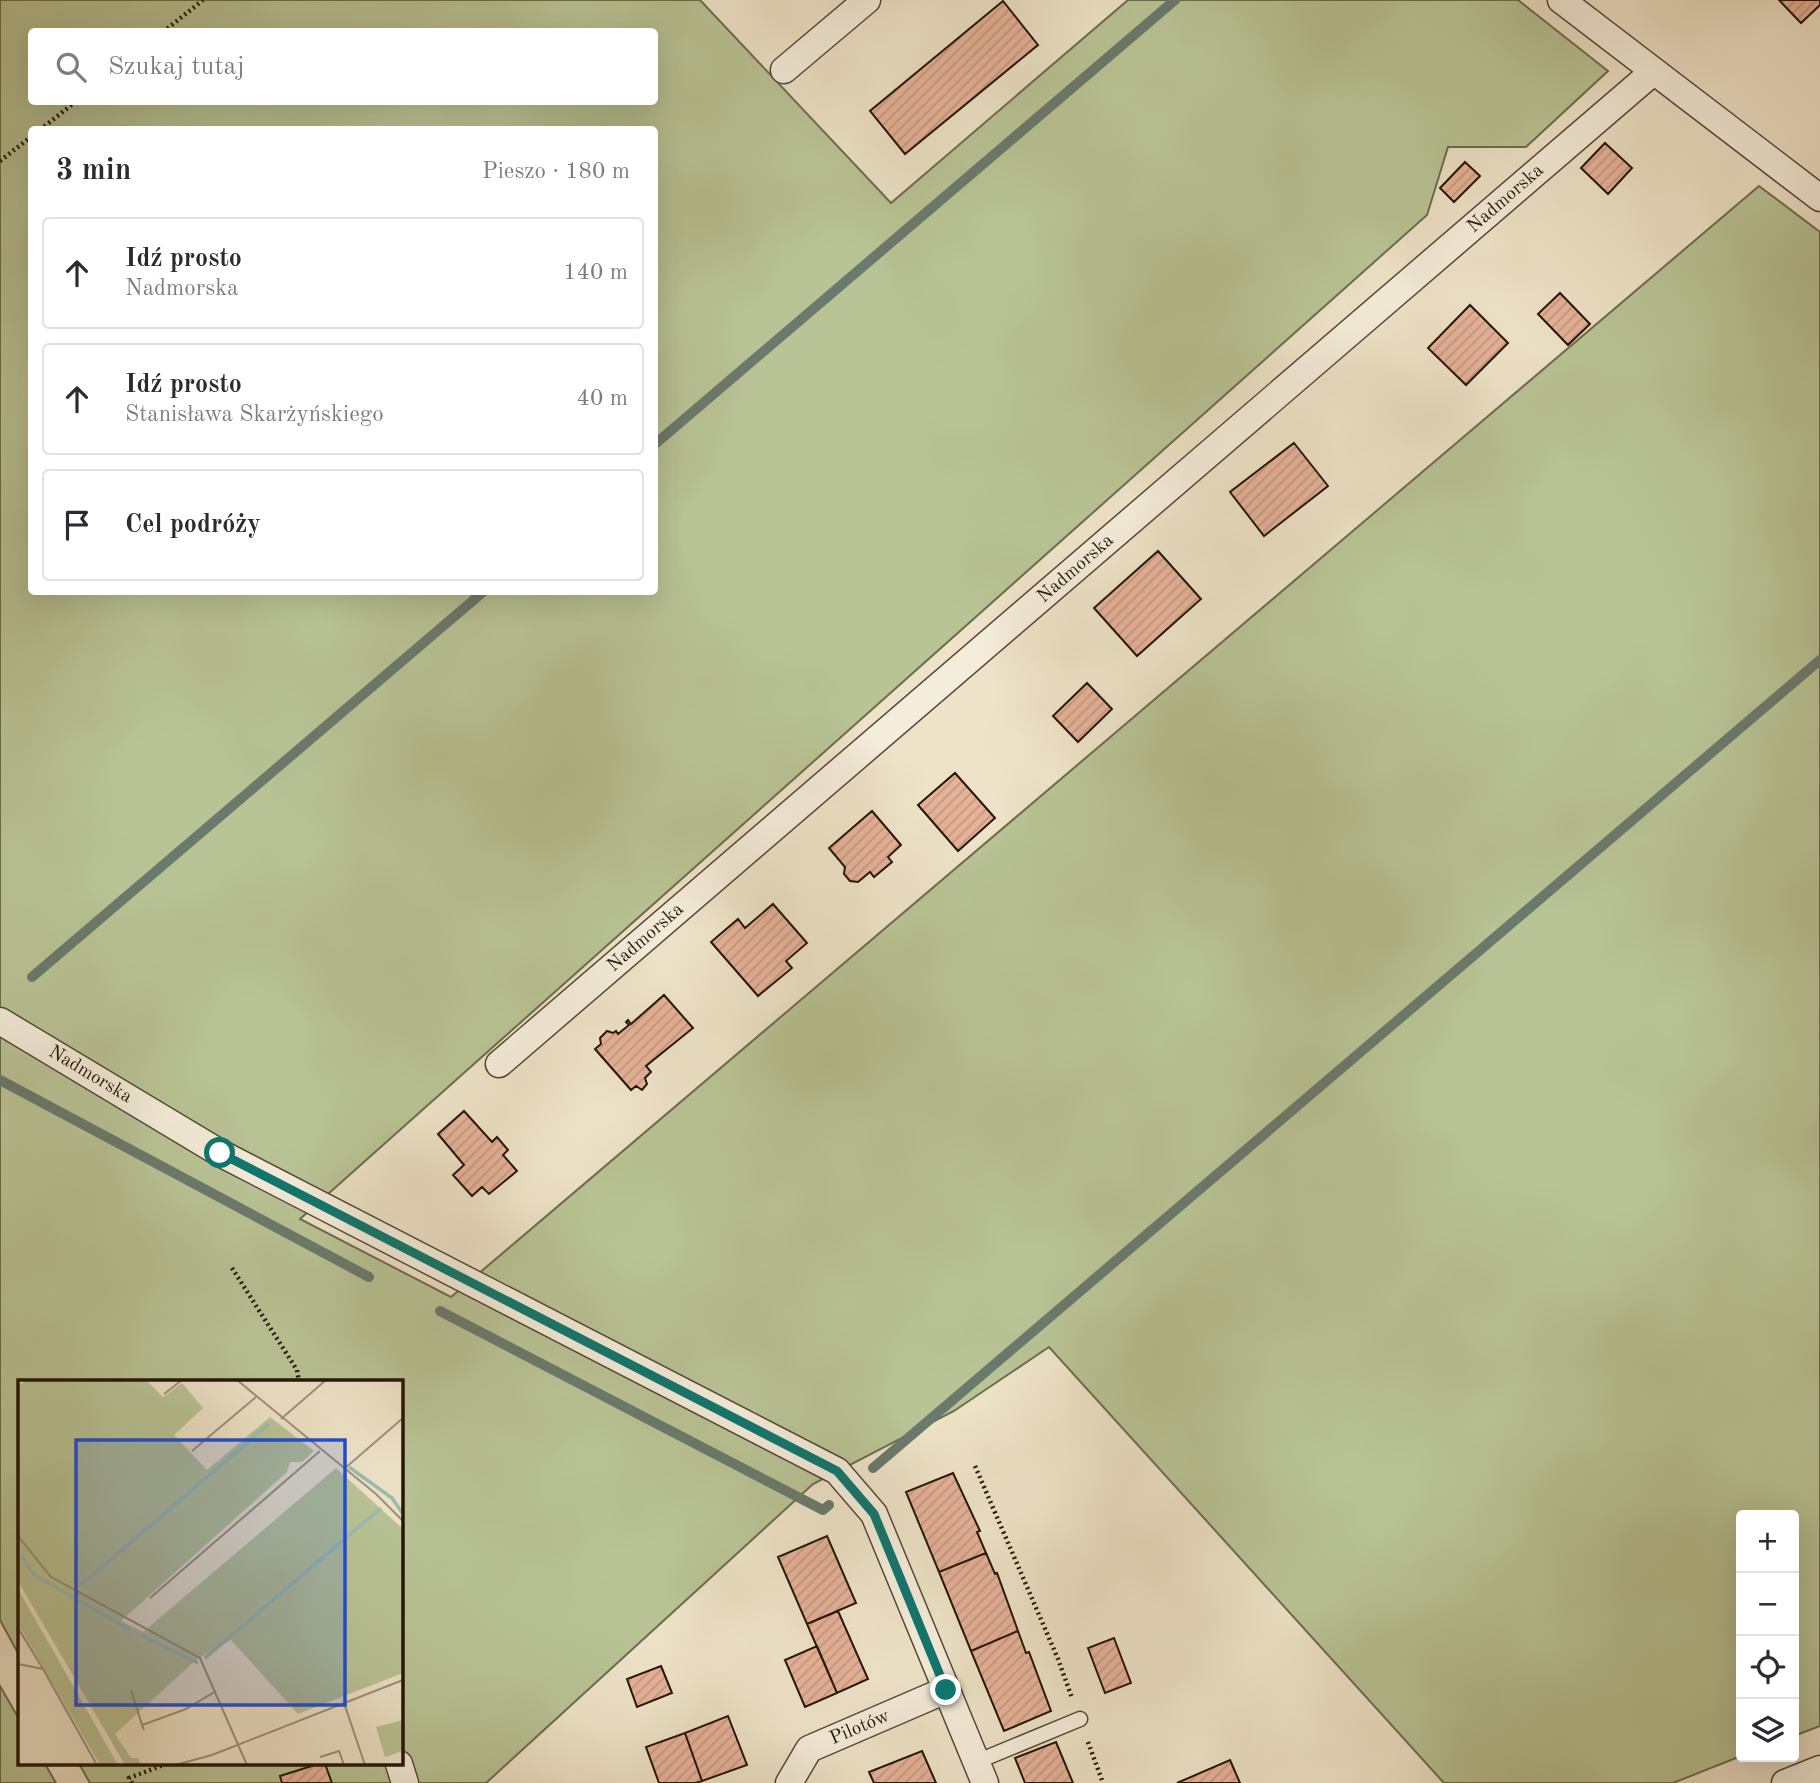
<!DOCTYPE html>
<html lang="pl">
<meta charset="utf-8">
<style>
body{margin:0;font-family:"Old Standard TT",serif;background:#f7f7f7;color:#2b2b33}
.controls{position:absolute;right:21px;bottom:21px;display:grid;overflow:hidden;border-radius:7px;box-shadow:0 7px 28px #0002}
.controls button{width:63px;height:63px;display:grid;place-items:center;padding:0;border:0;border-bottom:2px solid #e1e1e2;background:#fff;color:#2b2b33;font:35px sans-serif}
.stop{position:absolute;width:21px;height:21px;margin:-16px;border:5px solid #0f766e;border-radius:50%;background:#fff}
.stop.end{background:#0f766e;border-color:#fff;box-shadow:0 2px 7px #0008}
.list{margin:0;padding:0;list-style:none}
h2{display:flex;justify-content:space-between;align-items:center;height:91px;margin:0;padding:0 28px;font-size:30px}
h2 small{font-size:23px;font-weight:400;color:#7c7c81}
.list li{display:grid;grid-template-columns:46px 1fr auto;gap:21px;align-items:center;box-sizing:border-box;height:112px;margin:0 14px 14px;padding:0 14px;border:2px solid #e1e1e2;border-radius:7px}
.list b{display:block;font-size:26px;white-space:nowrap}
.list p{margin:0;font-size:23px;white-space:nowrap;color:#7c7c81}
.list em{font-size:23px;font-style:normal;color:#7c7c81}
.icon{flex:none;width:38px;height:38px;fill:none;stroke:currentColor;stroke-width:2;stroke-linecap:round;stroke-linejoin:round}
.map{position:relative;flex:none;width:1820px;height:1783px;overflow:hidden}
.search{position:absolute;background:#fff;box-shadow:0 7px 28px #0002;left:28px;top:28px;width:630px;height:77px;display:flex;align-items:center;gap:18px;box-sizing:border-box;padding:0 24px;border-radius:7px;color:#7c7c81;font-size:26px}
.panel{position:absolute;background:#fff;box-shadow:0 7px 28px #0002;left:28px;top:126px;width:630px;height:469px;border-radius:7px}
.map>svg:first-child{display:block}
.green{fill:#b9c496;stroke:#6e6c4e;stroke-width:2;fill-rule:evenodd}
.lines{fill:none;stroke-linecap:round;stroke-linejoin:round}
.stream{stroke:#6a7a6d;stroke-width:10}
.building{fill:url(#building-hatch);stroke:#241505;stroke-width:2}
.lane-casing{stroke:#564836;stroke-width:17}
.street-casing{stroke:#564836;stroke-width:29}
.path{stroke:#241505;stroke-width:4.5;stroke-dasharray:2 3.5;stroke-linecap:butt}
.lane{stroke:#f4eddb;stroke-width:14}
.street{stroke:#f4eddb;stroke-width:26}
.route{stroke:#0f766e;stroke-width:9}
.labels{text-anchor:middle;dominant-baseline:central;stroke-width:5;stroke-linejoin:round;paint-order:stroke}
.street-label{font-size:19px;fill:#241505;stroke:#f4eddb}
.inset-river{fill:none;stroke:#99beb2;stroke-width:3.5}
.inset-road{fill:none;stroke:#9d917a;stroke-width:2}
.view{fill:#1d4ed8;fill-opacity:0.15;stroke:#1d4ed8;stroke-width:3.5}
.inset-edge{fill:none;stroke:#241505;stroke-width:3.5}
</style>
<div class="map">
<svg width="1820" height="1783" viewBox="0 0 1820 1783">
<defs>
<pattern id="building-hatch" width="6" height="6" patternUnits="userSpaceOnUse" patternTransform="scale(1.75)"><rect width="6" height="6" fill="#e6b299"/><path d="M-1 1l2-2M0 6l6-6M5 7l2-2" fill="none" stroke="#c59882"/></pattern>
</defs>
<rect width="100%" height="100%" fill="#eee3c8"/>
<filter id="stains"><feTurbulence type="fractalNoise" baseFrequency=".00286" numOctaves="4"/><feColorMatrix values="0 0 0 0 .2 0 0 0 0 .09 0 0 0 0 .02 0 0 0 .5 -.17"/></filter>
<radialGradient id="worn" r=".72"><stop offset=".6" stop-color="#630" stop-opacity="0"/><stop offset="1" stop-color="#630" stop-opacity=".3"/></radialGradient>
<!-- green -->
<path class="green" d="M 0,0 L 700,0 L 891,203 L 1128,0 L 1518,0 L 1608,71 L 1526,147 L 1448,147 L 1427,215 L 300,1219 L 451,1297 L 1759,186 L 1820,232 L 1820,1726 L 1794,1736 L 1794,1515 L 1741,1515 L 1741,1756 L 1673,1783 L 1444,1783 L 1049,1347 L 954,1411 L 813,1484 L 486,1783 L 90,1783 L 79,1764 L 401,1764 L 401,1382 L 19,1382 L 19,1655 L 0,1620 ZM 32,32 L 654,32 L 654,102 L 32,102 ZM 32,130 L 654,130 L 654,592 L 32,592 Z
M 0,1686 L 19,1719 L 19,1764 L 45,1764 L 56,1783 L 0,1783 Z"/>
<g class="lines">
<!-- stream -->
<path class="stream" d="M 654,445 L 1175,0
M 32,977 L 483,592
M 0,1080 L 369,1277
M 440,1311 L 823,1510 L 829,1505
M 873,1468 L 1820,660"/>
</g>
<!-- building -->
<path class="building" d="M 1779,0 L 1820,0 L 1820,5 L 1801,23 Z
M 1003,1 L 1038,45 L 905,154 L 870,111 Z
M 1605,143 L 1632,168 L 1608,194 L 1581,168 Z
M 1465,162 L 1480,176 L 1454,202 L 1440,188 Z
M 1560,293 L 1590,324 L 1568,345 L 1538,314 Z
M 1470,305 L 1508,343 L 1466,385 L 1428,348 Z
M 1294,443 L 1328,486 L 1264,536 L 1230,492 Z
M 1158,551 L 1201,599 L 1137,656 L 1094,608 Z
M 1087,683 L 1112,709 L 1078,742 L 1053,716 Z
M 955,773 L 995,818 L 958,851 L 918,805 Z
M 872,811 L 901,845 L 888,857 L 892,862 L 874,877 L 870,872 L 858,882 L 850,881 L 844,874 L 845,867 L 829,848 Z
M 773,904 L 807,943 L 786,961 L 792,968 L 758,996 L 711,942 L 738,919 L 745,928 Z
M 664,995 L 693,1028 L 646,1066 L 651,1072 L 645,1078 L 647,1084 L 642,1090 L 636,1086 L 631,1090 L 595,1049 L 601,1044 L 600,1038 L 607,1031 L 613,1033 L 616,1031 L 618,1034 L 629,1025 L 626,1022 L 628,1020 L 631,1024 Z
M 464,1111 L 492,1142 L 497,1137 L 508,1150 L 503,1155 L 517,1171 L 489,1194 L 482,1187 L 472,1196 L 453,1175 L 464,1165 L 438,1134 Z
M 953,1473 L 980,1531 L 977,1532 L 986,1553 L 939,1572 L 906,1492 Z
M 827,1536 L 856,1603 L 807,1624 L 778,1557 Z
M 986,1553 L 995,1574 L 997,1573 L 1018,1631 L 971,1651 L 939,1572 Z
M 838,1611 L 868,1679 L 837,1693 L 807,1624 Z
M 1018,1631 L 1026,1653 L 1029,1652 L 1051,1711 L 1004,1731 L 971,1651 Z
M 1114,1638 L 1131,1683 L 1105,1693 L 1088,1648 Z
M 817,1646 L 837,1693 L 805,1707 L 785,1660 Z
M 661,1666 L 672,1693 L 637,1707 L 627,1679 Z
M 728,1716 L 747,1765 L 702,1781 L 685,1733 Z
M 685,1733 L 702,1781 L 696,1783 L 659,1783 L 646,1747 Z
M 1056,1742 L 1073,1783 L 1025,1783 L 1015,1758 Z
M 922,1751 L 936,1783 L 874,1783 L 869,1772 Z
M 1230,1760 L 1240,1783 L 1177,1783 Z
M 318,1764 L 325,1764 L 332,1783 L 282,1783 L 280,1776 Z"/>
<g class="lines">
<!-- lane casing -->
<g class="lane-casing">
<path id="lane" d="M 976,1762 L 1080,1719"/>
</g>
<!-- street casing -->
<g class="street-casing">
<path id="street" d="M 1561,0 L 1820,198
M 784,70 L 867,0
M 0,1021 L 220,1153 L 837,1471 L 874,1514 L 985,1783
M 499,1064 L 1653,72
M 399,1764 L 405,1783
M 789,1783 L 809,1749 L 946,1690
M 1785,1783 L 1820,1769"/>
</g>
<!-- path -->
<path class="path" d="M 163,32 L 203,0
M 40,130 L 75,102
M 0,161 L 32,136
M 232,1268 L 297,1370 L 299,1382
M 975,1466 L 1058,1659 L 1072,1698
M 1088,1742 L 1103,1783
M 132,1783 L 129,1778 L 166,1764"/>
<!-- lane -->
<use href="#lane" class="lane"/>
<!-- street -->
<use href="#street" class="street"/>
</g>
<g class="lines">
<!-- route -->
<path class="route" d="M 220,1153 L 837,1471 L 874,1514 L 946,1690"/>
</g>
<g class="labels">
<!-- street labels -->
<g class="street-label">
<text transform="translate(1506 199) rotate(-41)">Nadmorska</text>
<text transform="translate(1076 569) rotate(-41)">Nadmorska</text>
<text transform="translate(646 938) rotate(-41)">Nadmorska</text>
<text transform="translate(90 1075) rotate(31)">Nadmorska</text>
<text transform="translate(860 1728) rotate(-23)">Pilotów</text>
</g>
</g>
<!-- overview -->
<g transform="translate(18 1380)">
<rect width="385" height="385" fill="#eee3c8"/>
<path d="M 11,0 L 128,0 L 145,17 L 164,3 L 185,28 L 156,55 L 189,90 L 252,37 L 296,71 L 284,82 L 272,82 L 269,92 L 103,241 L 125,252 L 318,88 L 385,149 L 385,293 L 280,334 L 213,260 L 178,280 L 97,354 L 113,378 L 120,378 L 123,385 L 107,385 L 0,201 L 0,5 ZM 0,209 L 100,385 L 82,385 L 0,244 Z" fill="#b9c496"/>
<path d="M 385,340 L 385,371 L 367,377 L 358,347 Z" fill="#b9c496"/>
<path class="inset-river" d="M 331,87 L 374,118 L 385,134M 3,174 L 15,194 L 112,250M 63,205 L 251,44M 123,255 L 180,283M 187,278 L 363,128"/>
<path class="inset-road" d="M 219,0 L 358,114 L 385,141M 146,14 L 164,0M 263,39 L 308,0M 174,71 L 238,17M 326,89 L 385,38M 0,156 L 33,197 L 182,278 L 229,385M 132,218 L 302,71M 0,248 L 25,289M 0,284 L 25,289 L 79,385M 113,310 L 124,345M 326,323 L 347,385M 126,350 L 124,345 L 168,329 L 198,311M 302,377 L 321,371 L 326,385M 157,385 L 194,375 L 385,300"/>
<path class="view" d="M 58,60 L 327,60 L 327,325 L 58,325 Z"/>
<rect width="385" height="385" class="inset-edge"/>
</g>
<rect width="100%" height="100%" filter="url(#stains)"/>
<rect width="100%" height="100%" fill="url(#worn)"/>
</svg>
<div class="controls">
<button>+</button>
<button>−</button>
<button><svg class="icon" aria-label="locate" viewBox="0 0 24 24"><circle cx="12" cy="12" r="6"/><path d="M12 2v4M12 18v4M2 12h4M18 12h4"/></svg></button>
<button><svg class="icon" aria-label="layers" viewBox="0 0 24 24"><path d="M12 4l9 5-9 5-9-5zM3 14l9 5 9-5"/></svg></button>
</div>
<div class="stop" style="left:220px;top:1153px"></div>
<div class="stop end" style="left:946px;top:1690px"></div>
<div class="search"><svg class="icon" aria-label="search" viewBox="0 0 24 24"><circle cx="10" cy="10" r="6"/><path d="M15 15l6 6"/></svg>Szukaj tutaj</div>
<section class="panel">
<h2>3 min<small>Pieszo · 180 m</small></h2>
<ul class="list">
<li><svg class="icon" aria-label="ahead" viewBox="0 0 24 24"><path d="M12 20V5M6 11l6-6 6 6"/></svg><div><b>Idź prosto</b><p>Nadmorska</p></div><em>140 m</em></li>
<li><svg class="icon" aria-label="ahead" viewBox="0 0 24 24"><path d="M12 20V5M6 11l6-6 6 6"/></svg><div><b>Idź prosto</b><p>Stanisława Skarżyńskiego</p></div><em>40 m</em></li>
<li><svg class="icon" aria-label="arrive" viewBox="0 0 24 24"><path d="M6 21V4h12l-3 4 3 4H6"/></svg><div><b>Cel podróży</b></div></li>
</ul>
</section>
</div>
